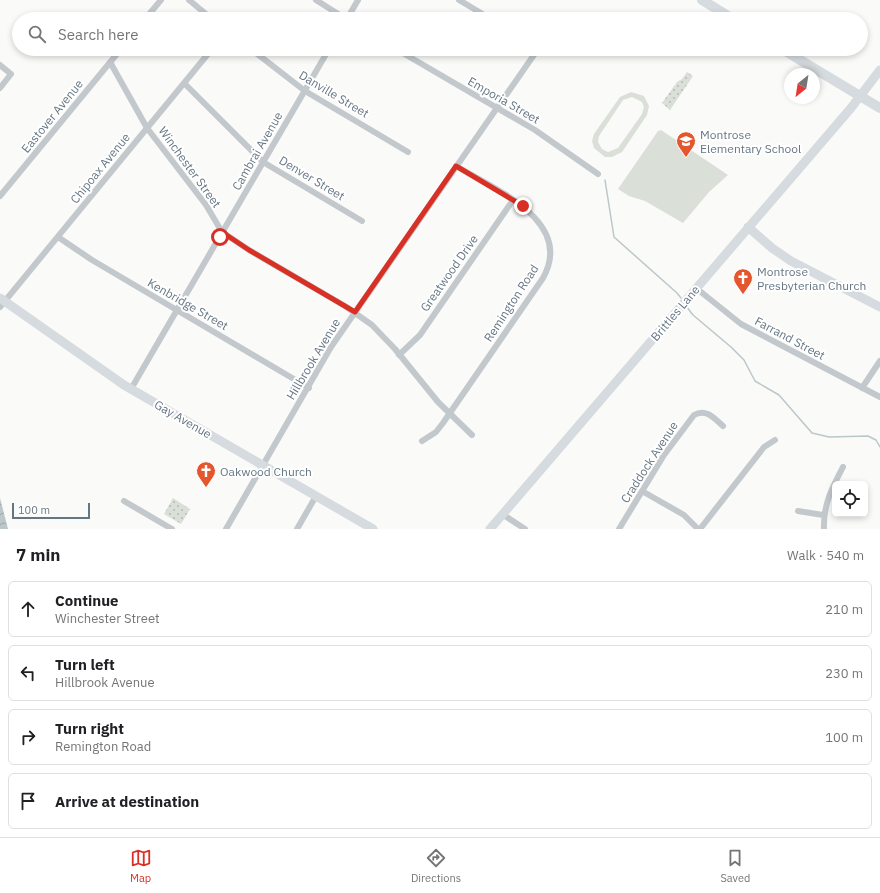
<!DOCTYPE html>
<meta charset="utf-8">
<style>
body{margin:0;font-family:"IBM Plex Sans",sans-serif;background:#f2f2f2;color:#202124}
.controls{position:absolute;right:12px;bottom:12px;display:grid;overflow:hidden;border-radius:6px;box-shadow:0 2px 6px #0003}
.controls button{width:36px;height:36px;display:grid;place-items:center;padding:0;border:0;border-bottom:1px solid #e0e0e0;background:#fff;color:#202124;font:20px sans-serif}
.compass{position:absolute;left:784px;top:68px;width:36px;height:36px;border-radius:50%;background:#fff;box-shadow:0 2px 6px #0003;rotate:210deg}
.scale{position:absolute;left:12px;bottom:10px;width:78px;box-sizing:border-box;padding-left:4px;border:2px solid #657683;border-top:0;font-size:11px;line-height:14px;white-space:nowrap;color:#657683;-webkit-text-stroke:3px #fff;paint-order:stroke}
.stop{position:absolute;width:12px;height:12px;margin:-9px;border:3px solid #d93025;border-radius:50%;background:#fff}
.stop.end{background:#d93025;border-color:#fff;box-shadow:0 1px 4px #0008}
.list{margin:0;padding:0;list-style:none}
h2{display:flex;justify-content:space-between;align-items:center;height:52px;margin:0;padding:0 16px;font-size:17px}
h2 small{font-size:13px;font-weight:400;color:#757577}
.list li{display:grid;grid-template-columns:26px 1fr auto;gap:12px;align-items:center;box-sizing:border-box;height:56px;margin:0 8px 8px;padding:0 8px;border:1px solid #e0e0e0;border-radius:6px}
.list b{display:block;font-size:15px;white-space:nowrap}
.list p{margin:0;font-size:13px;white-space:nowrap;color:#757577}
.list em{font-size:13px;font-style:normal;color:#757577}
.icon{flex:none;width:22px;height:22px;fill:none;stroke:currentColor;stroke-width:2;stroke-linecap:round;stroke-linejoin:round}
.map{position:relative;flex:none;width:880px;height:529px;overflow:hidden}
.search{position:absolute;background:#fff;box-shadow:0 2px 6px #0003;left:12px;right:12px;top:12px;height:44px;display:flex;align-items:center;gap:10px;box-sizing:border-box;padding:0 14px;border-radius:22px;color:#757577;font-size:15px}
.sheet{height:308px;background:#fff}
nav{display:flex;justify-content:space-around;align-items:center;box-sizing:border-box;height:56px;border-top:1px solid #e0e0e0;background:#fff;font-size:11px;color:#757577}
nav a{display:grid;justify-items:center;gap:2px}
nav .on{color:#d93025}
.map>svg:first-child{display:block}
.grass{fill:url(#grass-dots)}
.pitch{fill:#dadfd7;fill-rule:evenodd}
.water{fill:url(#water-waves)}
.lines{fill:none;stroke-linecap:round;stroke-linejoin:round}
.stream{stroke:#bbc7cb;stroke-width:1.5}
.street{stroke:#c3c8cc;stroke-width:6}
.secondary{stroke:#d6dbdf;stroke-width:9}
.primary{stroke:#d6dbdf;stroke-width:10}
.route{stroke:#d93025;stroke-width:5}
.labels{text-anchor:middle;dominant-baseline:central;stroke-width:4;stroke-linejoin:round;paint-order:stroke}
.street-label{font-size:12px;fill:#657683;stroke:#fff}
.poi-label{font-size:12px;fill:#657683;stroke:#fff;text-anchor:start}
</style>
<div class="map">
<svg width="880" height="529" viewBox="0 0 880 529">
<defs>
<pattern id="grass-dots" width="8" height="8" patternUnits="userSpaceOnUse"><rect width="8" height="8" fill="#dadfd7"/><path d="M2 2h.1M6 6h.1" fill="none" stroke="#b4b9b4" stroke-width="1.8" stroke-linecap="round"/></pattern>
<pattern id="water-waves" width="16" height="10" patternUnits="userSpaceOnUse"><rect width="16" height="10" fill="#bbc7cb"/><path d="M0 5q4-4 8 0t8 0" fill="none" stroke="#9ca6aa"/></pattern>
</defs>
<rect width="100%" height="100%" fill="#fafaf8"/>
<!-- grass -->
<path class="grass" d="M 687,72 L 693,76 L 670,110 L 662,103 L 677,82 L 682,79 Z
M 173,498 L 190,509 L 181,524 L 164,514 Z"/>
<!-- pitch -->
<path class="pitch" d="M 631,92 L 644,96 L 649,106 L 647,115 L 622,152 L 612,157 L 605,157 L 594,148 L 592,141 L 594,134 L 620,97 ZM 632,97 L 642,102 L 644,107 L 642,114 L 618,148 L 608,152 L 602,149 L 598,142 L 599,136 L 623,100 Z
M 661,130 L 728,175 L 709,192 L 683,223 L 645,201 L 629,196 L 618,189 L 658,131 Z"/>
<!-- water -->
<path class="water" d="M 0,498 L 8,529 L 0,529 Z"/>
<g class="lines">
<!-- stream -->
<path class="stream" d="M 605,180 L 614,237 L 677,293 L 681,298
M 686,306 L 693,315 L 731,347 L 744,360 L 755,381 L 779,395 L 812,433 L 829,437 L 868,436 L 876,440 L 880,447"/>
<!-- street -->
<path class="street" d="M 189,0 L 212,19
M 316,0 L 346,19
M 459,0 L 491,19
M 145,19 L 161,0
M 347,19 L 358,0
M 251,49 L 305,91 L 408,152
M 396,49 L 535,130 L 598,174
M 110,62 L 147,128 L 206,205 L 222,232 L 249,250 L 345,306 L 372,325 L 395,349 L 438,402 L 472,435
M 0,65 L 11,74 L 0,88
M 184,83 L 263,162 L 362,221
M 0,196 L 121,49
M 58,237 L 92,260 L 309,388
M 696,288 L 741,324 L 880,397
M 0,307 L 212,49
M 399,355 L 420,335 L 513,200
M 862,388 L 880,361
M 131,389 L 329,49
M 422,441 L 436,432 L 443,423 L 543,278 C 575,221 494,189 456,166
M 642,491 L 684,515 L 698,529
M 124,501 L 172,529
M 798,511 L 823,515
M 502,514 L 525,529
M 226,529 L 331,347 L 538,49
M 297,529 L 316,496
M 619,529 L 664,455 L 694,415 C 706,408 714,418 723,426
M 700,529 L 764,447 L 775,440
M 824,529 C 823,505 832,488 843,467"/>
<!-- secondary -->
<path class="secondary" d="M 748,227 L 772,248 L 791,261 L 880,307
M 0,298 L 124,385 L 373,529
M 490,529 L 851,108 L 880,70"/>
<!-- primary -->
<path class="primary" d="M 702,0 L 733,19
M 782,49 L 880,108"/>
</g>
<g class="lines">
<!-- route -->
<path class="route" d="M 220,237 L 222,232 L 249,250 L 355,312 L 456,166 L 523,206"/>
</g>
<!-- icons -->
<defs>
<g id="school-pin" transform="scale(1)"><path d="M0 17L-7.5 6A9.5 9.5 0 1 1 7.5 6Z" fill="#e4572e" stroke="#fff"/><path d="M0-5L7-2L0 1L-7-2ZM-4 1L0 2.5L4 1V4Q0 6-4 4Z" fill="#fff"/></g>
<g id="church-pin" transform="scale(1)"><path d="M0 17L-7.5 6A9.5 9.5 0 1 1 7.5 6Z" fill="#e4572e" stroke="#fff"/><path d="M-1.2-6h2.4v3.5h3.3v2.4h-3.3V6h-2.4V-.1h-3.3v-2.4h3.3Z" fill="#fff"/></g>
</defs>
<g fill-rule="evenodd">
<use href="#school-pin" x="686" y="141"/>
<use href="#church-pin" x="743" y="278"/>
<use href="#church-pin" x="206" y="471"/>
</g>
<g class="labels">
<!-- street labels -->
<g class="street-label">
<text transform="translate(334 94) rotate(31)">Danville Street</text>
<text transform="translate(504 100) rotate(30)">Emporia Street</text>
<text transform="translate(52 116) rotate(-51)">Eastover Avenue</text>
<text transform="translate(257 151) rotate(-60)">Cambrai Avenue</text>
<text transform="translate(190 167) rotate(54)">Winchester Street</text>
<text transform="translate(100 168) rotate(-51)">Chipoax Avenue</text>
<text transform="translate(312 178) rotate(31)">Denver Street</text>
<text transform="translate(449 273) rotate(-55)">Greatwood Drive</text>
<text transform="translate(511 303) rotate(-57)">Remington Road</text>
<text transform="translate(188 304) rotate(30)">Kenbridge Street</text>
<text transform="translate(675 313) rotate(-50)">Brittles Lane</text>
<text transform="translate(790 338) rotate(28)">Farrand Street</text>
<text transform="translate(313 359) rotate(-59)">Hillbrook Avenue</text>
<text transform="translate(183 419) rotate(30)">Gay Avenue</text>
<text transform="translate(649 462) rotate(-57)">Craddock Avenue</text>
</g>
<!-- poi labels -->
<g class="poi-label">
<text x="700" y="134">Montrose<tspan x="700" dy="14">Elementary School</tspan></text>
<text x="757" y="271">Montrose<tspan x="757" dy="14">Presbyterian Church</tspan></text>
<text x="220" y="471">Oakwood Church</text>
</g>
</g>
</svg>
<div class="controls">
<button><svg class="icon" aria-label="locate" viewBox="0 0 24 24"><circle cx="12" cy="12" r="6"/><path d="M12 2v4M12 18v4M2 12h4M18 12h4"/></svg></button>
</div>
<svg class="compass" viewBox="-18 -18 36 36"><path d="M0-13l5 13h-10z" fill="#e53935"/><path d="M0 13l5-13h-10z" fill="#757577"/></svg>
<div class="scale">100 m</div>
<div class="stop" style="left:220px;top:237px"></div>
<div class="stop end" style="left:523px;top:206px"></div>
<div class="search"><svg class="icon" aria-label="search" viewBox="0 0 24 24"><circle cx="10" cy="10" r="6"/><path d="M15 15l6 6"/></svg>Search here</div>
</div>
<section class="sheet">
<h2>7 min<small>Walk · 540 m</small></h2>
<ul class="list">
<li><svg class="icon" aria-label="ahead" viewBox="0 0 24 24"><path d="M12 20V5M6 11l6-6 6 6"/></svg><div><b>Continue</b><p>Winchester Street</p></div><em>210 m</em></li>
<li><svg class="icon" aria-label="left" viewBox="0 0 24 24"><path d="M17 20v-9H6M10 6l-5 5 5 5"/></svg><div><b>Turn left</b><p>Hillbrook Avenue</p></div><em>230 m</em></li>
<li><svg class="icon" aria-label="right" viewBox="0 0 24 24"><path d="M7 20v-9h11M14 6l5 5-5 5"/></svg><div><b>Turn right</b><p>Remington Road</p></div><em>100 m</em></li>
<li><svg class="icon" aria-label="arrive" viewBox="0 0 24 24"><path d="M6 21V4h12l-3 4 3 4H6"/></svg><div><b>Arrive at destination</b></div></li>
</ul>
</section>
<nav>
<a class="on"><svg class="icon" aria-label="map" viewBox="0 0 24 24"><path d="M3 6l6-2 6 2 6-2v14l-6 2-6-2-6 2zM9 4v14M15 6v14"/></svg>Map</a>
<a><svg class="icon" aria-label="directions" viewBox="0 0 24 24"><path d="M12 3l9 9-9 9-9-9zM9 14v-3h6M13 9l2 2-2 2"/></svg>Directions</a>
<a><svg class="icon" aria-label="saved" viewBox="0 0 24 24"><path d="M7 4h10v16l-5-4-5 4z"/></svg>Saved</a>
</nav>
